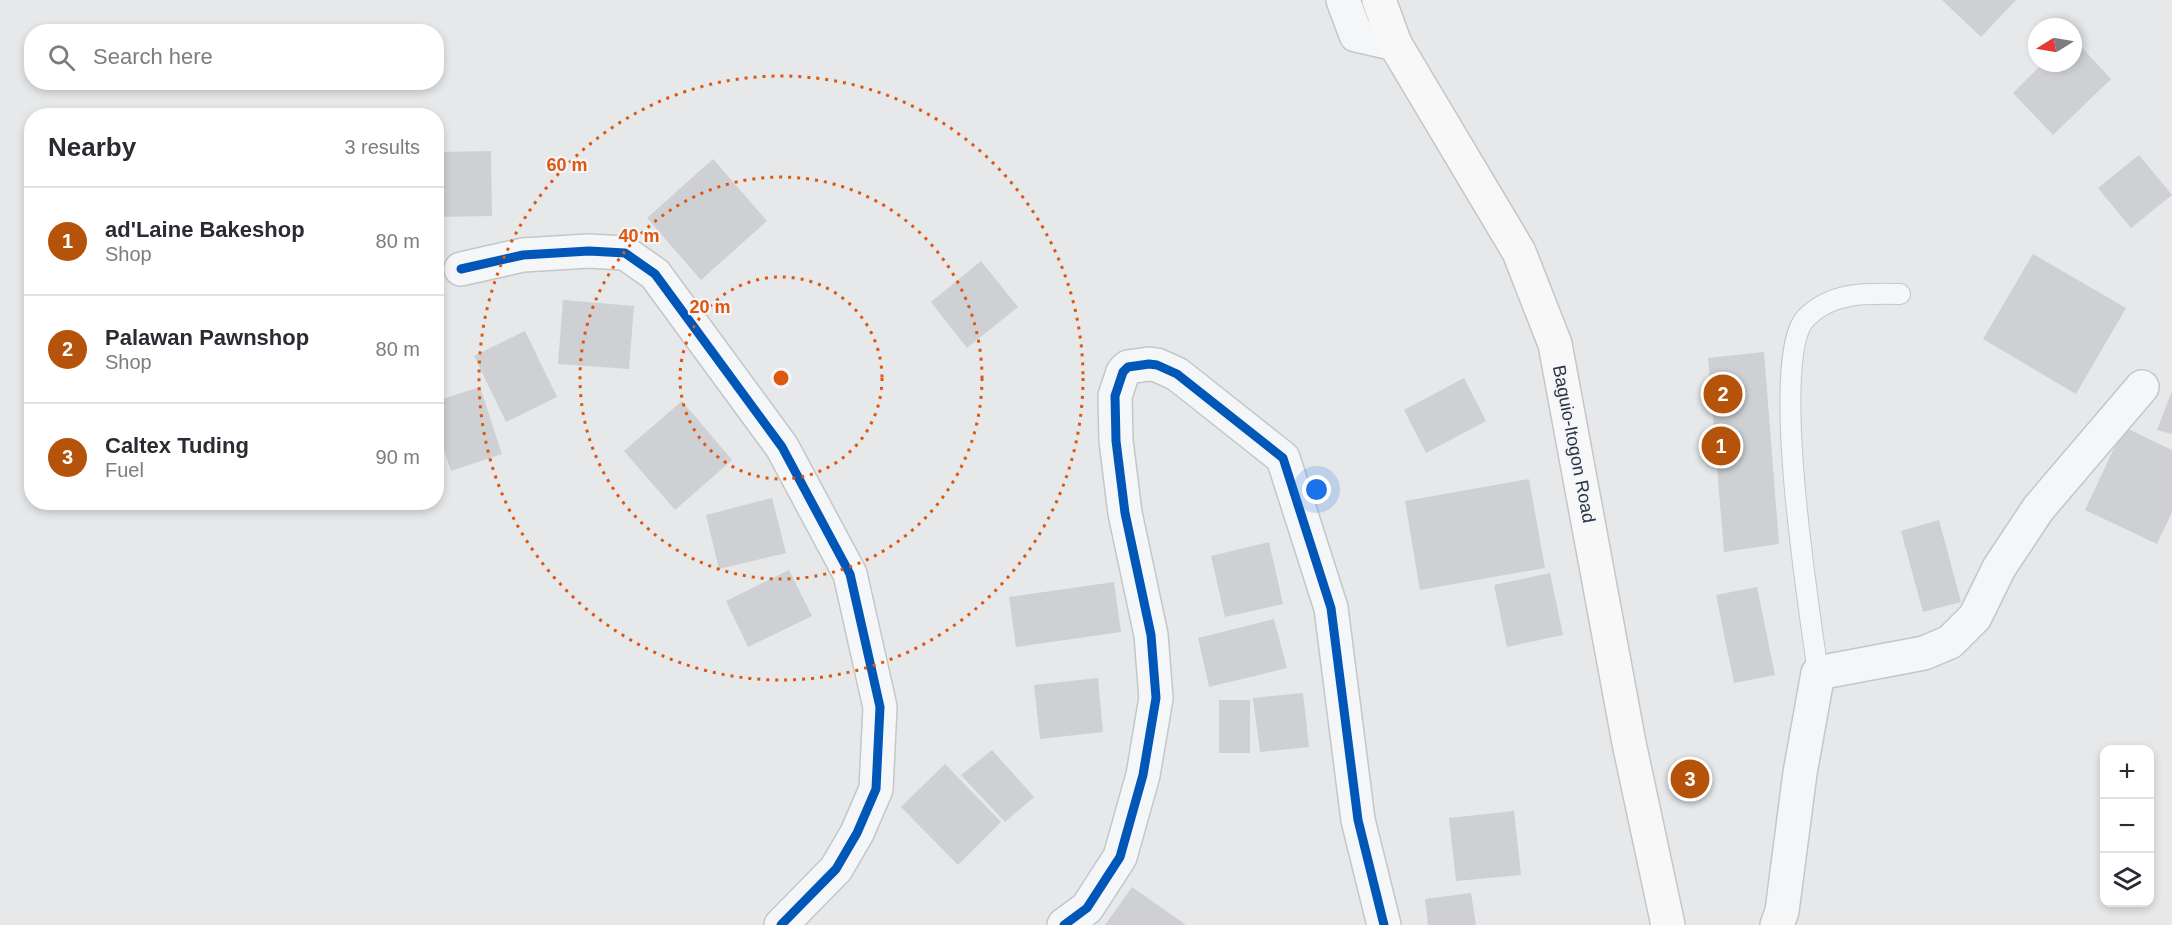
<!DOCTYPE html>
<meta charset="utf-8">
<style>
body{margin:0;font-family:Helvetica,sans-serif;background:#f7f7f7;color:#2b2b33}
.controls{position:absolute;right:18px;bottom:18px;display:grid;overflow:hidden;border-radius:12px;box-shadow:0 3px 9px #0003}
.controls button{width:54px;height:54px;display:grid;place-items:center;padding:0;border:0;border-bottom:2px solid #e1e1e2;background:#fff;color:#2b2b33;font:30px sans-serif}
.compass{position:absolute;left:2028px;top:18px;width:54px;height:54px;border-radius:50%;background:#fff;box-shadow:0 3px 9px #0003;rotate:259deg}
.you{position:absolute;left:1317px;top:490px;width:21px;height:21px;margin:-15px;border:4px solid #fff;border-radius:50%;background:#1a73e8;box-shadow:0 0 0 9px #1a73e833}
.badge{display:grid;place-items:center;width:39px;height:39px;border-radius:50%;background:#b45309;color:#fff;font-size:20px;font-weight:700}
.pin{position:absolute;translate:-50% -50%;border:3px solid #fff;box-shadow:0 2px 6px #0006}
.list{margin:0;padding:0;list-style:none}
h2{display:flex;justify-content:space-between;align-items:center;height:78px;margin:0;padding:0 24px;font-size:26px}
h2 small{font-size:20px;font-weight:400;color:#7c7c81}
.list li{display:grid;grid-template-columns:39px 1fr auto;gap:18px;align-items:center;box-sizing:border-box;height:108px;padding:0 24px;border-top:2px solid #e1e1e2}
.list b{display:block;font-size:22px;white-space:nowrap}
.list p{margin:0;font-size:20px;white-space:nowrap;color:#7c7c81}
.list em{font-size:20px;font-style:normal;color:#7c7c81}
.icon{flex:none;width:33px;height:33px;fill:none;stroke:currentColor;stroke-width:2;stroke-linecap:round;stroke-linejoin:round}
.map{position:relative;flex:none;width:2172px;height:925px;overflow:hidden}
.search{position:absolute;background:#fff;box-shadow:0 3px 9px #0003;left:24px;top:24px;width:420px;height:66px;display:flex;align-items:center;gap:15px;box-sizing:border-box;padding:0 21px;border-radius:24px;color:#7c7c81;font-size:22px}
.panel{position:absolute;background:#fff;box-shadow:0 3px 9px #0003;left:24px;top:108px;width:420px;height:402px;border-radius:24px}
.map>svg:first-child{display:block}
.building{fill:#ced0d3}
.lines{fill:none;stroke-linecap:round;stroke-linejoin:round}
.service-casing{stroke:#c4c6c8;stroke-width:22}
.minor-casing{stroke:#c4c6c8;stroke-width:36}
.secondary-casing{stroke:#c4c6c8;stroke-width:36}
.service{stroke:#f5f6f7;stroke-width:20}
.minor{stroke:#f5f6f7;stroke-width:33}
.secondary{stroke:#f8f8f8;stroke-width:33}
.cycleway-casing{stroke:#f4f6f9;stroke-width:13}
.cycleway{stroke:#0057b8;stroke-width:9}
.ring{fill:none;stroke:#df570f;stroke-width:3;stroke-dasharray:3 6}
.labels{text-anchor:middle;dominant-baseline:central;stroke-width:4.5;stroke-linejoin:round;paint-order:stroke}
.street-label{font-size:18px;fill:#2b3445;stroke:#f4f6f9}
.centre{fill:#df570f;stroke:#f4f6f9;stroke-width:3}
.ring-label{font-size:18px;text-anchor:middle;font-weight:bold;fill:#df570f;stroke:#f4f6f9;stroke-width:4.5;stroke-linejoin:round;paint-order:stroke}
</style>
<div class="map">
<svg width="2172" height="925" viewBox="0 0 2172 925">
<rect width="100%" height="100%" fill="#e6e8ea"/>
<!-- building -->
<path class="building" d="M 1942,0 L 2016,0 L 1981,37 Z
M 2073,38 L 2111,79 L 2053,135 L 2013,93 L 2043,63 L 2073,63 Z
M 491,151 L 492,216 L 436,217 L 436,183 L 442,183 L 441,152 Z
M 2139,155 L 2172,195 L 2131,228 L 2098,188 Z
M 713,159 L 767,221 L 701,280 L 647,218 Z
M 2033,254 L 2126,308 L 2076,394 L 1983,339 Z
M 981,261 L 1018,307 L 967,348 L 931,302 Z
M 563,300 L 634,306 L 629,369 L 558,364 Z
M 525,331 L 557,397 L 506,422 L 474,356 Z
M 1764,352 L 1779,544 L 1724,552 L 1708,358 Z
M 1464,378 L 1486,421 L 1426,453 L 1404,410 Z
M 480,387 L 502,454 L 451,471 L 436,427 L 436,401 Z
M 2172,391 L 2172,434 L 2157,430 Z
M 682,401 L 732,460 L 675,510 L 624,451 Z
M 2124,427 L 2172,450 L 2172,512 L 2157,544 L 2085,510 Z
M 1529,479 L 1545,568 L 1420,590 L 1405,501 Z
M 772,498 L 786,553 L 719,569 L 706,515 Z
M 1939,520 L 1961,602 L 1923,612 L 1901,531 Z
M 1269,542 L 1283,604 L 1225,617 L 1211,556 Z
M 789,570 L 812,616 L 748,647 L 726,601 Z
M 1550,573 L 1563,635 L 1507,647 L 1494,585 Z
M 1114,582 L 1121,632 L 1016,647 L 1009,597 Z
M 1757,587 L 1775,675 L 1734,683 L 1716,595 Z
M 1274,619 L 1287,668 L 1209,687 L 1198,638 Z
M 1098,678 L 1103,732 L 1040,739 L 1034,685 Z
M 1303,693 L 1309,747 L 1260,752 L 1253,698 Z
M 1219,700 L 1250,700 L 1250,753 L 1219,753 Z
M 992,750 L 1034,797 L 1005,822 L 961,775 Z
M 945,764 L 1001,822 L 958,865 L 901,807 Z
M 1514,811 L 1521,875 L 1456,881 L 1449,818 Z
M 1132,887 L 1186,925 L 1105,925 Z
M 1471,893 L 1476,925 L 1428,925 L 1425,899 Z"/>
<g class="lines">
<!-- service casing -->
<g class="service-casing">
<path id="service" d="M 1818,673 C 1810,613 1768,357 1806,318 C 1831,292 1867,293 1900,294"/>
</g>
<!-- minor casing -->
<g class="minor-casing">
<path id="minor" d="M 1343,0 L 1356,35 L 1395,44
M 461,269 L 523,255 L 589,251 L 625,253 L 655,274 L 782,447 L 850,574 L 880,707 L 876,789 L 857,833 L 836,869 L 781,925
M 1064,925 L 1087,908 L 1120,857 L 1143,775 L 1156,698 L 1151,635 L 1125,513 L 1116,441 L 1115,396 L 1123,372 L 1128,367 L 1149,364 L 1157,365 L 1177,374 L 1283,458 L 1331,608 L 1358,820 L 1384,925
M 1777,925 L 1782,911 L 1800,773 L 1818,673 L 1924,653 L 1950,642 L 1975,617 L 1999,568 L 2038,509 L 2142,387"/>
</g>
<!-- secondary casing -->
<g class="secondary-casing">
<path id="secondary" d="M 1379,0 L 1395,44 L 1519,252 L 1555,344 L 1629,743 L 1668,925"/>
</g>
<!-- service -->
<use href="#service" class="service"/>
<!-- minor -->
<use href="#minor" class="minor"/>
<!-- secondary -->
<use href="#secondary" class="secondary"/>
<!-- cycleway casing -->
<g class="cycleway-casing">
<path id="cycleway" d="M 461,269 L 523,255 L 589,251 L 625,253 L 655,274 L 782,447 L 850,574 L 880,707 L 876,789 L 857,833 L 836,869 L 781,925
M 1064,925 L 1087,908 L 1120,857 L 1143,775 L 1156,698 L 1151,635 L 1125,513 L 1116,441 L 1115,396 L 1123,372 L 1128,367 L 1149,364 L 1157,365 L 1177,374 L 1283,458 L 1331,608 L 1358,820 L 1384,925"/>
</g>
<!-- cycleway -->
<use href="#cycleway" class="cycleway"/>
</g>
<!-- distance rings -->
<g class="ring">
<circle cx="781" cy="378" r="101"/>
<circle cx="781" cy="378" r="201"/>
<circle cx="781" cy="378" r="302"/>
</g>
<g class="labels">
<!-- street labels -->
<g class="street-label">
<text transform="translate(1574 444) rotate(79)">Baguio-Itogon Road</text>
</g>
</g>
<circle cx="781" cy="378" r="9" class="centre"/>
<g class="ring-label">
<text x="567" y="171">60 m</text>
<text x="639" y="242">40 m</text>
<text x="710" y="313">20 m</text>
</g>
</svg>
<div class="controls">
<button>+</button>
<button>−</button>
<button><svg class="icon" aria-label="layers" viewBox="0 0 24 24"><path d="M12 4l9 5-9 5-9-5zM3 14l9 5 9-5"/></svg></button>
</div>
<svg class="compass" viewBox="-18 -18 36 36"><path d="M0-13l5 13h-10z" fill="#e53935"/><path d="M0 13l5-13h-10z" fill="#7c7c81"/></svg>
<div class="you"></div>
<div class="pin badge" style="left:1721px;top:446px">1</div>
<div class="pin badge" style="left:1723px;top:394px">2</div>
<div class="pin badge" style="left:1690px;top:779px">3</div>
<div class="search"><svg class="icon" aria-label="search" viewBox="0 0 24 24"><circle cx="10" cy="10" r="6"/><path d="M15 15l6 6"/></svg>Search here</div>
<section class="panel">
<h2>Nearby<small>3 results</small></h2>
<ul class="list">
<li><span class="badge">1</span><div><b>ad'Laine Bakeshop</b><p>Shop</p></div><em>80 m</em></li>
<li><span class="badge">2</span><div><b>Palawan Pawnshop</b><p>Shop</p></div><em>80 m</em></li>
<li><span class="badge">3</span><div><b>Caltex Tuding</b><p>Fuel</p></div><em>90 m</em></li>
</ul>
</section>
</div>
